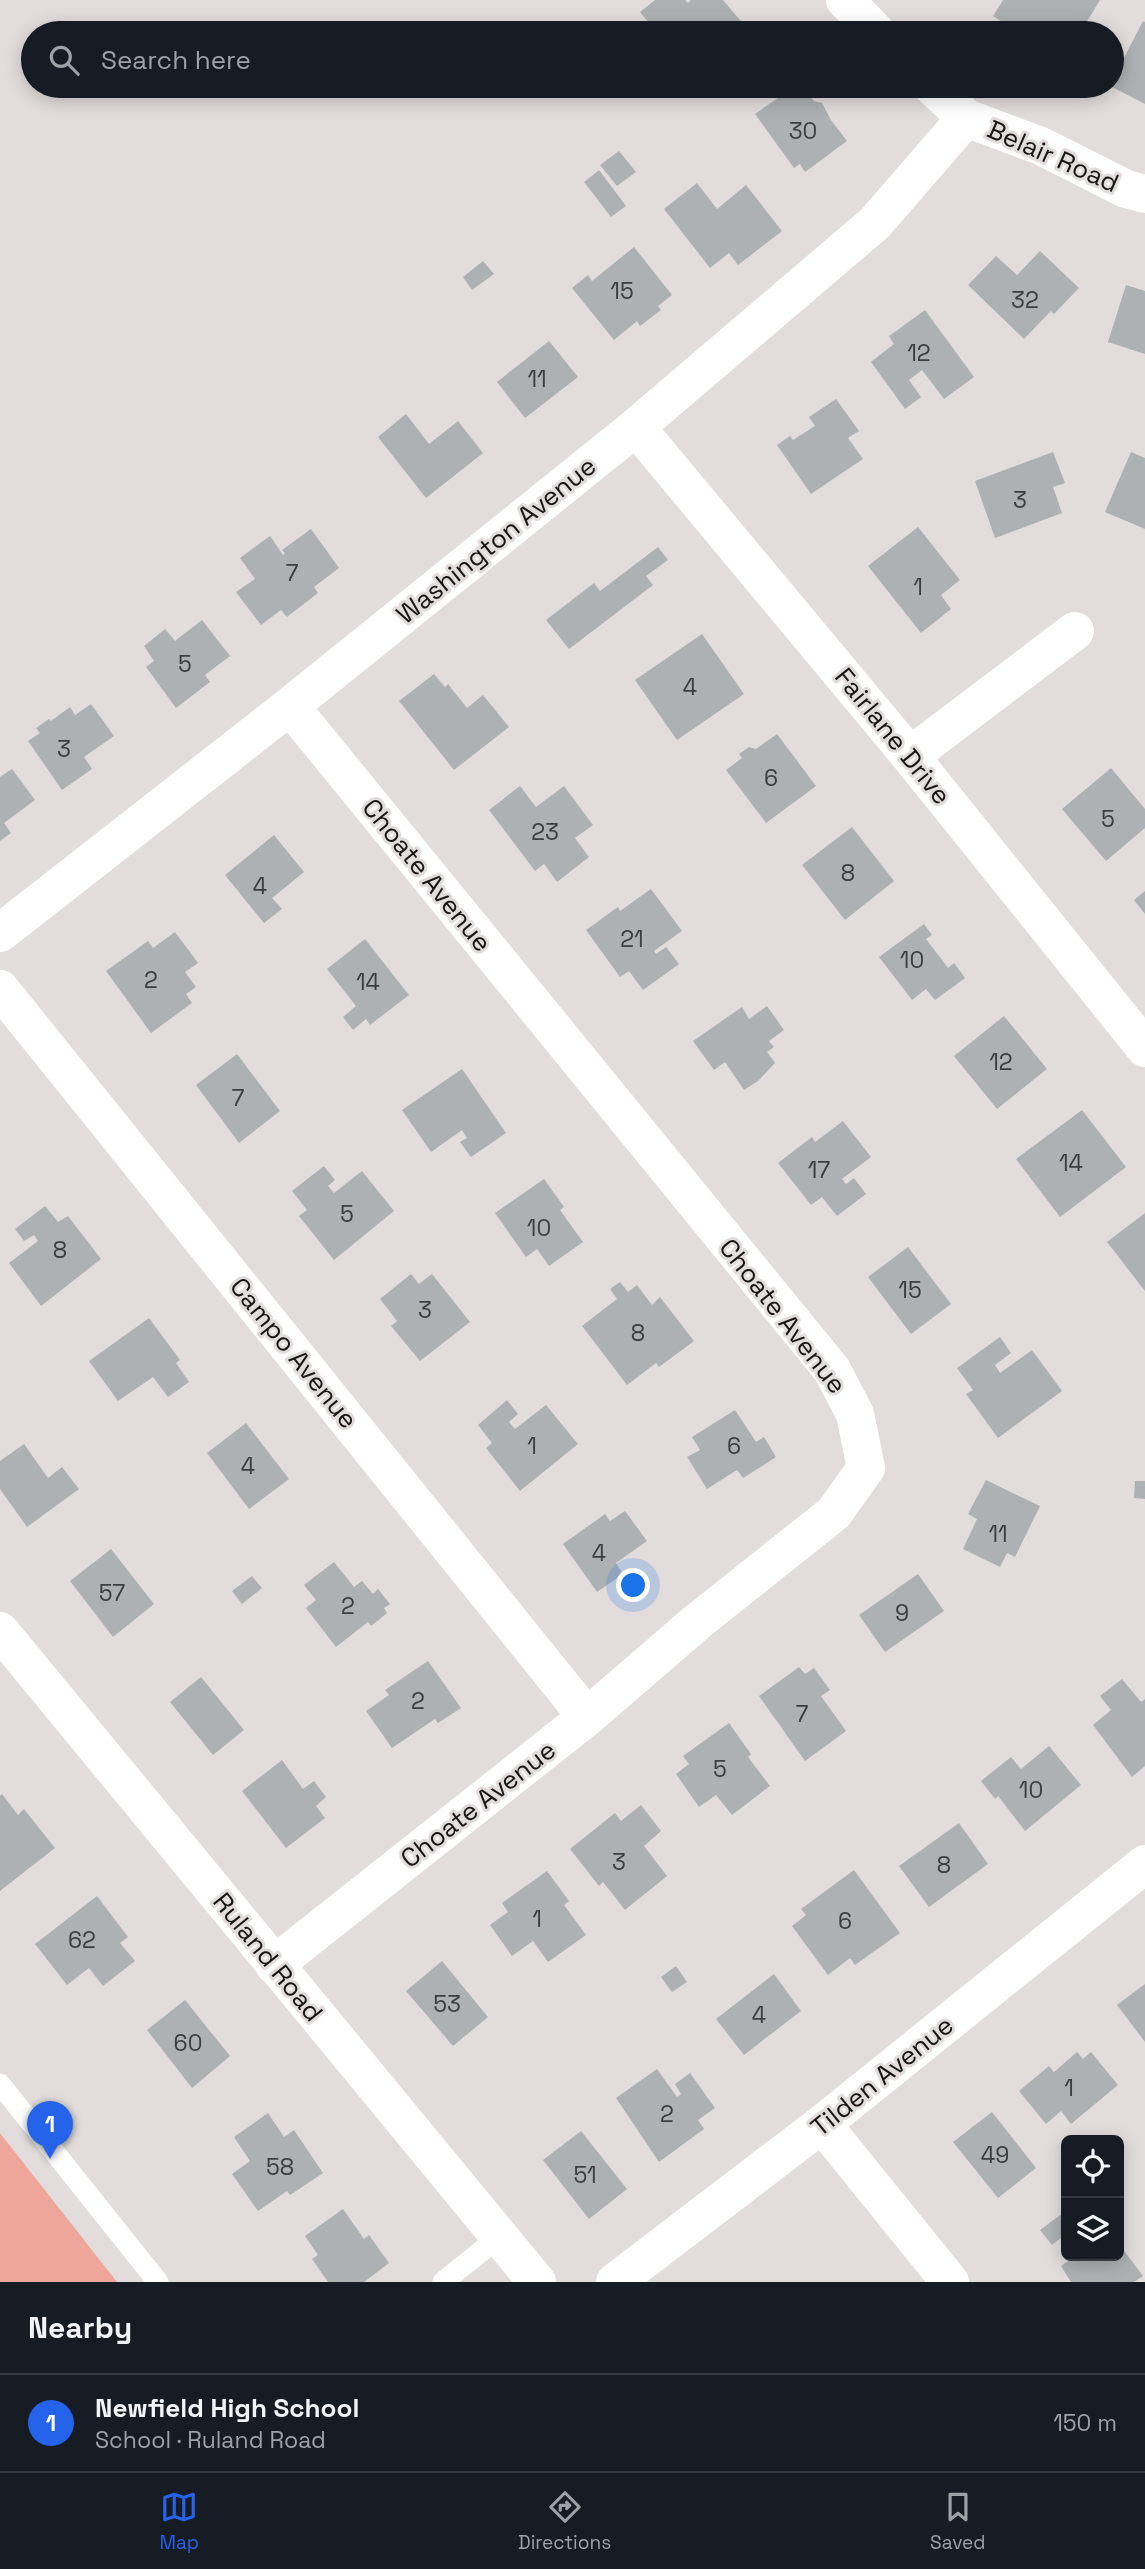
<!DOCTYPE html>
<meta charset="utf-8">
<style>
body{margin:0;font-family:"Space Grotesk",sans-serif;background:#242831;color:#f1f3f6}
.controls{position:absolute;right:21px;bottom:21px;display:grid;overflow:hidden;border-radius:10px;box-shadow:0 4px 18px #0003}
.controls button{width:63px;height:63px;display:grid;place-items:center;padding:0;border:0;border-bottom:2px solid #363941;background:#171b24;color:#f1f3f6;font:35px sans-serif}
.you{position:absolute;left:634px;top:1586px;width:24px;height:24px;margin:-18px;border:5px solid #fff;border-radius:50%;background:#1a73e8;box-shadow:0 0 0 10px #1a73e833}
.badge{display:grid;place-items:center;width:46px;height:46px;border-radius:50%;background:#2563eb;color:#fff;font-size:23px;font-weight:700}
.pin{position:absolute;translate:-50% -58px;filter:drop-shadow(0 2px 4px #0008)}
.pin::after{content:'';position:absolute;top:37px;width:24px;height:21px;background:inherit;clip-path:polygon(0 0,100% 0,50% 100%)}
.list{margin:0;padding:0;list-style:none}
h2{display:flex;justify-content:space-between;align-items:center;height:91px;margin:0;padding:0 28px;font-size:30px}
h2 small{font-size:23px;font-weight:400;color:#9ea1a6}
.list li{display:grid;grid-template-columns:46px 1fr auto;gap:21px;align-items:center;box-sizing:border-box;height:98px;padding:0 28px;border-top:2px solid #363941}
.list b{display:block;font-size:26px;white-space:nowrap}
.list p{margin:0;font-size:23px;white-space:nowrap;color:#9ea1a6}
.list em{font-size:23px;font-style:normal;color:#9ea1a6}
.icon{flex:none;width:38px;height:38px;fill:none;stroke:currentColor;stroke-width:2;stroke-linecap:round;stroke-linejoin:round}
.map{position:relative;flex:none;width:1145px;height:2282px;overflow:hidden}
.search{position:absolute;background:#171b24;box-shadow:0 4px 18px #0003;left:21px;right:21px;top:21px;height:77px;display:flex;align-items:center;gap:18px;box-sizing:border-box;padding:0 24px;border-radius:38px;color:#9ea1a6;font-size:26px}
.sheet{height:189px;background:#171b24}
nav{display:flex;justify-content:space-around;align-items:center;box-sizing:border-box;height:98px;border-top:2px solid #363941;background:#171b24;font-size:19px;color:#9ea1a6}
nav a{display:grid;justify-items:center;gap:4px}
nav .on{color:#2563eb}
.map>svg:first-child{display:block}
.green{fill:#efa69a}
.building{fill:#adb1b4}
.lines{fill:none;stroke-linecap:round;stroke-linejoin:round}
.lane{stroke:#fff;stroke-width:21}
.street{stroke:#fff;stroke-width:38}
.labels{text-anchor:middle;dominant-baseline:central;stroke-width:6;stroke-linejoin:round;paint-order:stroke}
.number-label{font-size:23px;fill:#3c3d3d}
.street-label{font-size:26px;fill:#171615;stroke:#e2dddc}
</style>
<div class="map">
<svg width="1145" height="2282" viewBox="0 0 1145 2282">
<rect width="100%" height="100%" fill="#e2dddc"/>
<!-- green -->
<path class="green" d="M 0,2133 L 117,2282 L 0,2282 Z"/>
<!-- building -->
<path class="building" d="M 655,0 L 685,0 L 688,3 L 691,0 L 723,0 L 746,27 L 739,33 L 657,33 L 640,12 Z
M 1003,0 L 1100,0 L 1080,33 L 1020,33 L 993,16 Z
M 1143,21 L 1145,22 L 1145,104 L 1112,87 L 1112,81 Z
M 795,86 L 802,86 L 814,101 L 822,103 L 831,120 L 847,141 L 805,172 L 800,164 L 794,168 L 755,114 Z
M 619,151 L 636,172 L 617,186 L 600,165 Z
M 599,170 L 626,206 L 611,217 L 584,182 Z
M 697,183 L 717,209 L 746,185 L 782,231 L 738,265 L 729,253 L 710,268 L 664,209 Z
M 634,247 L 672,295 L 658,306 L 661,310 L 640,326 L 637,321 L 614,340 L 572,288 L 588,275 L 592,281 Z
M 1040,251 L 1079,288 L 1054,314 L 1051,311 L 1024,339 L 968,285 L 996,256 L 1017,275 Z
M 483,261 L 494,274 L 472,290 L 463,277 Z
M 1126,285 L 1145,291 L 1145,354 L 1108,342 Z
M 925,310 L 974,377 L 944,399 L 922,370 L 909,380 L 921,397 L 905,409 L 871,362 L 894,344 L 889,336 Z
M 549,341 L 578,377 L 525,418 L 497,382 Z
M 836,399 L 859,431 L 848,438 L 863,459 L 811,494 L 777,445 L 790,436 L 793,440 L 815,426 L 809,417 Z
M 406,414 L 429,444 L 458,421 L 483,453 L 426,498 L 378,437 Z
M 1053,452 L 1065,483 L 1053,487 L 1062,513 L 995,538 L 975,481 Z
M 1131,452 L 1145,458 L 1145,529 L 1105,512 Z
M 918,527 L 960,580 L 941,595 L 951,609 L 921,633 L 868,566 Z
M 311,529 L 339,568 L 314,587 L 318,593 L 287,617 L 281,610 L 261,625 L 236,592 L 255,579 L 240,558 L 270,536 L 283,555 L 285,553 L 282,550 Z
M 658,547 L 668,560 L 646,576 L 653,585 L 569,649 L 546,620 L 594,583 L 600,591 Z
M 202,620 L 230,656 L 205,675 L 210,682 L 176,708 L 146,667 L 154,661 L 144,646 L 165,629 L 175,641 Z
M 702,634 L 744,694 L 677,740 L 635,680 Z
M 434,674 L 445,687 L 448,684 L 467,708 L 483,695 L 509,727 L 454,770 L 399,701 Z
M 91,704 L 114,736 L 84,757 L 92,769 L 62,790 L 28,741 L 40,733 L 36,728 L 49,719 L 51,721 L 70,707 L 75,715 Z
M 777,734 L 816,786 L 766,823 L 726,770 L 742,758 L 739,754 L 749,747 L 756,749 Z
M 1111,768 L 1145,809 L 1145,828 L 1106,861 L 1062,809 Z
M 12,769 L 35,800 L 4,823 L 11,833 L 0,841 L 0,777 Z
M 520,786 L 536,807 L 564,786 L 593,825 L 575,838 L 589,857 L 557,882 L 544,864 L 535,871 L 489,810 Z
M 852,827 L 894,881 L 845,920 L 802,865 Z
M 274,835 L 304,872 L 272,898 L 282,909 L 264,923 L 225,875 Z
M 651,889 L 682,931 L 654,951 L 656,954 L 666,947 L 679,964 L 643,990 L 629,971 L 620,977 L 586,930 L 618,907 L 620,911 Z
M 1145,891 L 1145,914 L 1134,900 Z
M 924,924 L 932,935 L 926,939 L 948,968 L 954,963 L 965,978 L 935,1000 L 926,989 L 912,1000 L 879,957 Z
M 175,932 L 198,963 L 185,972 L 196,987 L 186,994 L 192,1003 L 151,1033 L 106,971 L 148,941 L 153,948 Z
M 365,939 L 409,995 L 370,1025 L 366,1019 L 353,1030 L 343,1017 L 356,1006 L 327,969 Z
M 767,1006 L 784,1030 L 769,1041 L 774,1047 L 767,1052 L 775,1063 L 758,1081 L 744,1090 L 725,1062 L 714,1070 L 693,1041 L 742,1007 L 749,1019 Z
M 1004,1016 L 1047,1069 L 997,1109 L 954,1056 Z
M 237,1054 L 280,1111 L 239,1143 L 196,1085 Z
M 462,1069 L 506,1133 L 471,1157 L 460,1142 L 467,1138 L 462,1130 L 431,1152 L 402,1110 Z
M 1082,1110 L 1126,1167 L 1060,1217 L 1016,1159 Z
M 843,1121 L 871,1157 L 842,1179 L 846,1184 L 854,1178 L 866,1194 L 837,1216 L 822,1197 L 811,1205 L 778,1163 L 812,1137 L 815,1142 Z
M 324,1166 L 335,1180 L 328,1186 L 334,1193 L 362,1171 L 394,1211 L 334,1260 L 299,1216 L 307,1210 L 292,1191 Z
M 544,1179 L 564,1207 L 560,1210 L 583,1242 L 549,1266 L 537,1249 L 526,1257 L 495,1213 Z
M 45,1206 L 58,1222 L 68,1216 L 101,1259 L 41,1306 L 9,1263 L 38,1241 L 34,1235 L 24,1241 L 15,1229 Z
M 1145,1213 L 1145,1291 L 1107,1242 Z
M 908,1247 L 951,1304 L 911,1334 L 868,1277 Z
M 411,1274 L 419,1284 L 432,1274 L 470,1322 L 420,1361 L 391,1326 L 397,1321 L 380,1299 Z
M 620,1282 L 628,1292 L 637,1285 L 652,1305 L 660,1297 L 694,1341 L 659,1367 L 656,1363 L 627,1385 L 582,1326 L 617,1299 L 610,1289 Z
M 149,1318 L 180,1360 L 176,1363 L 189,1382 L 168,1397 L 153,1377 L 118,1401 L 89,1361 Z
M 1000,1337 L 1011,1353 L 995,1365 L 1000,1373 L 1032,1350 L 1062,1391 L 998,1438 L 966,1394 L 973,1390 L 957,1368 Z
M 507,1400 L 518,1414 L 509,1422 L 515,1429 L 546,1405 L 578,1444 L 520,1491 L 486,1448 L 492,1443 L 478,1425 Z
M 735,1410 L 756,1442 L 764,1437 L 776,1457 L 743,1478 L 737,1470 L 707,1489 L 687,1457 L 700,1450 L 692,1437 Z
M 246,1423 L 289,1479 L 249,1509 L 207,1453 Z
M 24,1444 L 48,1478 L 62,1467 L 79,1489 L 27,1527 L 0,1489 L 0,1461 Z
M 986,1480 L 1040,1506 L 1015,1557 L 1007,1553 L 1000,1567 L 963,1549 L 977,1519 L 968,1514 Z
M 1135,1481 L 1145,1481 L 1145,1499 L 1134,1498 Z
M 625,1511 L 647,1541 L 616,1563 L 623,1574 L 597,1592 L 563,1544 L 605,1514 L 610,1521 Z
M 111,1549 L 154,1604 L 113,1637 L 70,1581 Z
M 334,1562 L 354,1587 L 362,1581 L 373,1594 L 378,1589 L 390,1604 L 384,1608 L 387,1613 L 371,1626 L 368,1622 L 336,1647 L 306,1608 L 316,1600 L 304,1585 Z
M 918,1574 L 944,1611 L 885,1652 L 859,1615 Z
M 252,1576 L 262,1588 L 242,1604 L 232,1591 Z
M 428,1661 L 461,1708 L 438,1723 L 435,1719 L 392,1748 L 366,1711 L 389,1695 L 385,1690 Z
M 799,1667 L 805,1674 L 814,1668 L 830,1690 L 821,1696 L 846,1731 L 805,1761 L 759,1696 Z
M 201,1677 L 244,1730 L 213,1755 L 170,1702 Z
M 1122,1679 L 1141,1702 L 1145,1699 L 1145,1766 L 1132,1777 L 1093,1725 L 1111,1710 L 1100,1696 Z
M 729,1723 L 751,1754 L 748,1757 L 770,1786 L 732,1815 L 716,1795 L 699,1807 L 676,1774 L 689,1764 L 683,1756 Z
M 1049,1746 L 1081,1785 L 1025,1831 L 998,1796 L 995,1799 L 981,1781 L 1011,1757 L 1021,1769 Z
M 282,1760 L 303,1789 L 314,1781 L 326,1797 L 316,1806 L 325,1818 L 286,1848 L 242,1791 Z
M 2,1794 L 18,1815 L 24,1809 L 55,1848 L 0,1891 L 0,1796 Z
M 641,1805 L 661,1831 L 644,1846 L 667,1876 L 625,1910 L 603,1882 L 599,1886 L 570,1849 L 615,1813 L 621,1821 Z
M 959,1823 L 988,1864 L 929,1907 L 899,1866 Z
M 854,1870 L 900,1933 L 855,1965 L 850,1958 L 828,1975 L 792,1926 L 806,1915 L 801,1909 Z
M 547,1871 L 569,1901 L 564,1905 L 586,1935 L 548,1962 L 533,1941 L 512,1956 L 490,1925 L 508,1912 L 502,1903 Z
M 97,1896 L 128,1937 L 120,1943 L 135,1961 L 103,1986 L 89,1968 L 67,1985 L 35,1944 Z
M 442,1961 L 488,2017 L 453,2046 L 406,1991 Z
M 676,1966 L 687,1982 L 672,1992 L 661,1977 Z
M 774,1974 L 801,2011 L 744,2055 L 716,2019 Z
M 1145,1984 L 1145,2042 L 1117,2005 Z
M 185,2000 L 230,2056 L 192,2088 L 147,2030 Z
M 1077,2052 L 1083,2059 L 1091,2052 L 1118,2085 L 1071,2124 L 1061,2111 L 1046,2124 L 1019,2091 L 1049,2066 L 1054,2072 Z
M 657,2069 L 677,2097 L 681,2094 L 675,2084 L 690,2073 L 715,2108 L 698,2120 L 704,2129 L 659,2162 L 616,2098 Z
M 992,2112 L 1036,2168 L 998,2198 L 953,2142 Z
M 268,2113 L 284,2137 L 294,2130 L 323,2173 L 290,2195 L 287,2191 L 258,2211 L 232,2174 L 250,2161 L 234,2137 Z
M 581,2131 L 627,2189 L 589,2219 L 543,2160 Z
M 343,2209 L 364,2239 L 369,2235 L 389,2263 L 364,2282 L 328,2282 L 312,2259 L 318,2255 L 305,2236 Z
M 1063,2213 L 1066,2217 L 1066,2234 L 1052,2245 L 1040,2230 Z
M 1119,2244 L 1143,2276 L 1134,2282 L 1071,2282 L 1061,2266 L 1075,2256 L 1119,2256 Z"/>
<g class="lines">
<!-- lane -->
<path class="lane" d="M 0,2084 L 158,2282
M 443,2282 L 499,2237"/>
<!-- street -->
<path class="street" d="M 845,0 L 877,33
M 932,86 L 966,118 L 1041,146 L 1126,189 L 1145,194
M 636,427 L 910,756 L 1145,1048
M 910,756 L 1075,631
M 0,933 L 290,706 L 636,427 L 875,223 L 966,118
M 0,989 L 587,1717
M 0,1631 L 537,2282
M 274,1965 L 587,1717 L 697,1622 L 834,1513 L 866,1468 L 855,1414 L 832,1370 L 290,706
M 822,2124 L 950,2282
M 615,2282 L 822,2124 L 1145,1864"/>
</g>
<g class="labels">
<!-- number labels -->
<g class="number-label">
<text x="803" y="131">30</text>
<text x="622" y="291">15</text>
<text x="1025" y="300">32</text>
<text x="919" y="353">12</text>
<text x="537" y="379">11</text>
<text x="1020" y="500">3</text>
<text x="292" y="573">7</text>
<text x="918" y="587">1</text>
<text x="185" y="664">5</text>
<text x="690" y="687">4</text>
<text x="64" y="749">3</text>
<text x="771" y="778">6</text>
<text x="1108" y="819">5</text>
<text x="545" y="832">23</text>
<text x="848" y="873">8</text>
<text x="260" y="886">4</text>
<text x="632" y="939">21</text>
<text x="912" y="960">10</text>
<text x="151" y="980">2</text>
<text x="368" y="982">14</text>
<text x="1001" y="1062">12</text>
<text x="238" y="1098">7</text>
<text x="1071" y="1163">14</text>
<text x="819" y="1170">17</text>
<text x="347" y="1214">5</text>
<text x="539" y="1228">10</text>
<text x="60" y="1250">8</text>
<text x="910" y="1290">15</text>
<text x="425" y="1310">3</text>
<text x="638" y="1333">8</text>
<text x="532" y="1446">1</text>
<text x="734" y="1446">6</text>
<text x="248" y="1466">4</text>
<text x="998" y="1534">11</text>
<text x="599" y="1553">4</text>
<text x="112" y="1593">57</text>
<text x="348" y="1606">2</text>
<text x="902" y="1613">9</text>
<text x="418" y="1701">2</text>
<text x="802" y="1714">7</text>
<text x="720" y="1769">5</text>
<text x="1031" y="1790">10</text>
<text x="619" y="1862">3</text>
<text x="944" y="1865">8</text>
<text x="537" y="1919">1</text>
<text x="845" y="1921">6</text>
<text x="82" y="1940">62</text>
<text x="447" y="2004">53</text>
<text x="759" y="2015">4</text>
<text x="188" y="2043">60</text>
<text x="1069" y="2088">1</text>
<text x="667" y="2114">2</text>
<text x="995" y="2155">49</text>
<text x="280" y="2167">58</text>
<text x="585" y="2175">51</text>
</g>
<!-- street labels -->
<g class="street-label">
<text transform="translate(1053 156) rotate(24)">Belair Road</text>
<text transform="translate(496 540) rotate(-39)">Washington Avenue</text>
<text transform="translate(893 736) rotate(51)">Fairlane Drive</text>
<text transform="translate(427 875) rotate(51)">Choate Avenue</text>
<text transform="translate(783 1316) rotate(52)">Choate Avenue</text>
<text transform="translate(294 1353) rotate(51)">Campo Avenue</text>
<text transform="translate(478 1804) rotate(-38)">Choate Avenue</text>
<text transform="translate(268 1957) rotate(51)">Ruland Road</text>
<text transform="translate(882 2076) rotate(-39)">Tilden Avenue</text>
</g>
</g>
</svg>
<div class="controls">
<button><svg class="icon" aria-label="locate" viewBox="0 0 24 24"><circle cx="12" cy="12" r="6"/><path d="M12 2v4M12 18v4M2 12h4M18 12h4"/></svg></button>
<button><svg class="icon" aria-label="layers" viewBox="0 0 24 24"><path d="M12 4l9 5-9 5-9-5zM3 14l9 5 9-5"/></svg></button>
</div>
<div class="you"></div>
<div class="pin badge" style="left:50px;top:2159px">1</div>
<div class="search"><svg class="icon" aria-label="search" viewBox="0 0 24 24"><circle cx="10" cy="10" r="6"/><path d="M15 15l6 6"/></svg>Search here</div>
</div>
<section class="sheet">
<h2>Nearby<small></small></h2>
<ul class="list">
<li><span class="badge">1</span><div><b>Newfield High School</b><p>School · Ruland Road</p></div><em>150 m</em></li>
</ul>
</section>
<nav>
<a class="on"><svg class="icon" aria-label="map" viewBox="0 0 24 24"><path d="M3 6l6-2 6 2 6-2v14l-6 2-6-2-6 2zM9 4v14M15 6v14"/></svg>Map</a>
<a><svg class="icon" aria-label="directions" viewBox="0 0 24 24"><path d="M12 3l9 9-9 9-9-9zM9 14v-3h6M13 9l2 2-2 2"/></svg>Directions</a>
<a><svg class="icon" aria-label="saved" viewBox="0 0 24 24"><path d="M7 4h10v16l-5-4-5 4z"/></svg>Saved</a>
</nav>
